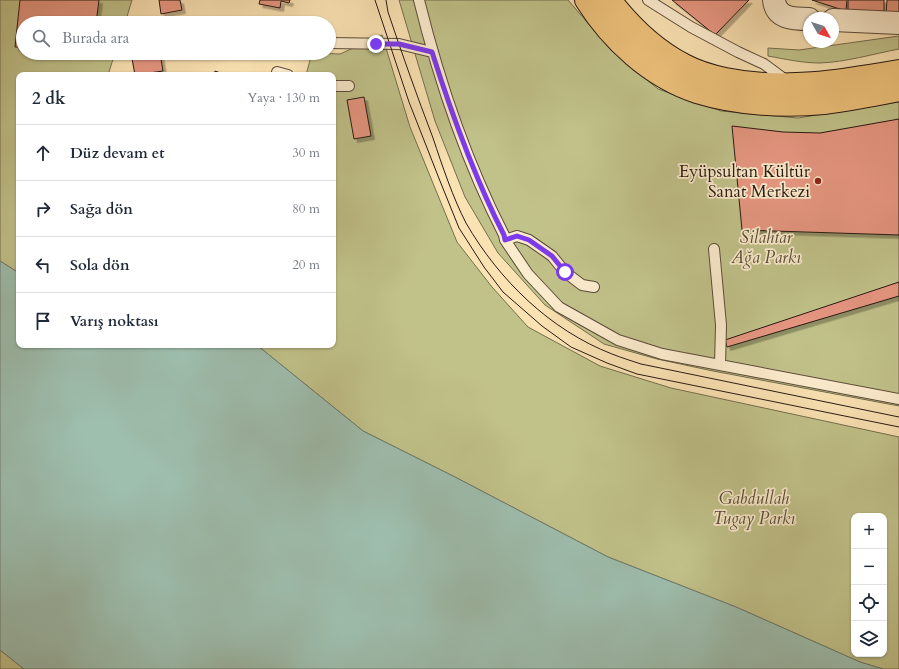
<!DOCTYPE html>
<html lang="tr">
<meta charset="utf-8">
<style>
body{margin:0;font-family:Cardo,serif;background:#f2f2f3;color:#1f2937}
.controls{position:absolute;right:12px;bottom:12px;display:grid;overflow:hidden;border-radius:8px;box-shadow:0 1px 3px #0004}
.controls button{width:36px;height:36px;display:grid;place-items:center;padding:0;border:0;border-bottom:1px solid #e0e1e3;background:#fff;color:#1f2937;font:20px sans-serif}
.compass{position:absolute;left:803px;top:12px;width:36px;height:36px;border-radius:50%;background:#fff;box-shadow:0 1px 3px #0004;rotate:129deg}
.stop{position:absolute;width:12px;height:12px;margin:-9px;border:3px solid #7c3aed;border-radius:50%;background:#fff}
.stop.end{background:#7c3aed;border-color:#fff;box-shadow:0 1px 4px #0008}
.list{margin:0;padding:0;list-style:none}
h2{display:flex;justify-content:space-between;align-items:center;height:52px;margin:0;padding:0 16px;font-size:17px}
h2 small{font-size:13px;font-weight:400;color:#747a83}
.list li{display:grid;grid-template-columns:26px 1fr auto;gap:12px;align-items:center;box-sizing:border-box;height:56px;padding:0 16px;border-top:1px solid #e0e1e3}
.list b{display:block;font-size:15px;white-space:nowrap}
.list em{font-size:13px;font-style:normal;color:#747a83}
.icon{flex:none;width:22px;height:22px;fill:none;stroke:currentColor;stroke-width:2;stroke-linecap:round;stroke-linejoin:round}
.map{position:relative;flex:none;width:899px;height:669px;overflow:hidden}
.search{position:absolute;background:#fff;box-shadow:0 1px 3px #0004;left:16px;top:16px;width:320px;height:44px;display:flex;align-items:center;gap:10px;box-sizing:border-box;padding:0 14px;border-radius:22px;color:#747a83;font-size:15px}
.panel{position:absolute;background:#fff;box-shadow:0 1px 3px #0004;left:16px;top:72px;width:320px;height:276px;border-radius:8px}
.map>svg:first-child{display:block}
.green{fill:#c1c28a;stroke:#746e4e;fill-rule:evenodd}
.water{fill:#9ebeae;stroke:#6e7c70}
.building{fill:#e79782;stroke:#271912;filter:url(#shadow)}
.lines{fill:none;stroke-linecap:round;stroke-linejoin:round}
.service-casing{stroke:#5c4b3a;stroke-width:12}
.tertiary-casing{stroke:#5c4b3a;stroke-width:24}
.primary-casing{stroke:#271912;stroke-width:24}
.service{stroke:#fcecce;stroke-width:10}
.tertiary{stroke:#fcecce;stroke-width:22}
.primary{stroke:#edc17a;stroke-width:22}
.tram{stroke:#271912;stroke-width:1}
.route{stroke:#7c3aed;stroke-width:5}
.poi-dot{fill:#8f2418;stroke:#fcecce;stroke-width:1.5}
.labels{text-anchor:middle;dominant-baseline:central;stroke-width:3.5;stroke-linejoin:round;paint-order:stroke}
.poi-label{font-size:17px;fill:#271912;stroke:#fcecce;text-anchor:end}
.park-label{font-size:17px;font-style:italic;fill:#554c36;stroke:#fcecce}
</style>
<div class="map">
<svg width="899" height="669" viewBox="0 0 899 669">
<defs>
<filter id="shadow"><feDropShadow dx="3.5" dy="3.5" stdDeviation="0" flood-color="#0004"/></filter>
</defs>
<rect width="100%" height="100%" fill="#fae2b3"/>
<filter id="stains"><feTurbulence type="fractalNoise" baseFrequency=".005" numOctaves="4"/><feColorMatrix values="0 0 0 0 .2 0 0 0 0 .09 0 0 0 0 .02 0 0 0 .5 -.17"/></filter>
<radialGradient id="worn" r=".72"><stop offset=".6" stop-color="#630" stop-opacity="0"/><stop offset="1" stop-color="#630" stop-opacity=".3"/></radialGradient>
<!-- green -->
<path class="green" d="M 0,0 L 132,0 L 125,23 L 23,23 L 23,53 L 115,53 L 108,75 L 19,75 L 19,273 L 0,261 Z
M 399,0 L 568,0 L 611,50 L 658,89 L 721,111 L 798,118 L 899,102 L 899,406 L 713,371 L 657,359 L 604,344 L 545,305 L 498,253 L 465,197 L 435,121 Z
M 382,35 L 410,127 L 457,242 L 492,287 L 528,327 L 600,366 L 671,388 L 899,437 L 899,669 L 883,669 L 860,662 L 736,607 L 608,557 L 453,476 L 363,431 L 258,346 L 259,345 L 333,345 L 333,75 L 306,75 L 312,53 L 340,54 ZM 854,516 L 884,516 L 884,654 L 854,654 Z
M 899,36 L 899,49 C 873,54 846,62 820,63 C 802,63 785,59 768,56 L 768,48 L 799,50 Z
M 0,650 L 24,669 L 0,669 Z"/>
<!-- water -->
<path class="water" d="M 0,261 L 19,273 L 19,345 L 252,345 L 258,346 L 363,431 L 453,476 L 608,557 L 736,607 L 860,662 L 883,669 L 24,669 L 0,650 Z"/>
<!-- building -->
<path class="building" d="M 20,0 L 99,0 L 96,23 L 23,23 L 23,47 L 15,47 Z
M 159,0 L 180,0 L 182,10 L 161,14 Z
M 260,0 L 290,0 L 289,3 L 281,1 L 280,8 L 259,4 Z
M 672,0 L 749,0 L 715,35 Z
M 812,0 L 847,0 L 846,11 Z
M 848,0 L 884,0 L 884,11 L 848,14 Z
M 887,0 L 899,0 L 899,13 L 886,14 Z
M 154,19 L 155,23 L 133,23 Z
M 131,53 L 160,53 L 163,71 L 135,75 Z
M 215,71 L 226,75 L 214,75 Z
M 364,97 L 371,136 L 354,139 L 347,100 Z
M 899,119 L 899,235 L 742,230 L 732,126 L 783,132 L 820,133 Z
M 899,282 L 899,296 L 727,347 L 725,340 Z"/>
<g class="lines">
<!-- service casing -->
<g class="service-casing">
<path id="service" d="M 419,0 C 439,81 466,161 504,235 L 505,240 L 528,274 L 559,307 L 618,340 L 662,354 L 899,399
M 648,0 L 691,27 L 738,52 L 764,64 L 787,81
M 329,43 L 399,44 L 432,52
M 196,54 L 208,53
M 277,72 L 288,75
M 333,86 L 349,86
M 505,240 L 517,236 L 529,240 L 552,256 L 565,272 L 582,285 L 594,287
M 714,249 L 721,325 L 720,365"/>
</g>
<!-- tertiary casing -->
<g class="tertiary-casing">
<path id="tertiary" d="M 774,0 C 776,19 794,19 809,19
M 833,20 L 899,23"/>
</g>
<!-- primary casing -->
<g class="primary-casing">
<path id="primary" d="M 586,0 C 611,40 651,77 697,92 C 736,104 783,107 824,103 C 849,100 874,95 899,90
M 610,0 C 630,26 655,50 684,65 C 697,72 711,76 725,79 C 783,91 841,81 899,71"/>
</g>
<!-- service -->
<use href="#service" class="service"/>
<!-- tertiary -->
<use href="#tertiary" class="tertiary"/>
<!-- primary -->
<use href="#primary" class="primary"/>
<!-- tram -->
<path class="tram" d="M 375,0 L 409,102 L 440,181 L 459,228 L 484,267 L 503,292 L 542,326 L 571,347 L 607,363 L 637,374 L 899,427
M 386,0 L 388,12 C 402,54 417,96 433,138 C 442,165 453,198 466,223 C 499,280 550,330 612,354 C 622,358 632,361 641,364 L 899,417"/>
</g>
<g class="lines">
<!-- route -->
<path class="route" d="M 376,44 L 399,44 L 432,52 C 452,115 474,177 504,235 L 505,240 L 517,236 L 529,240 L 552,256 L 565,272"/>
</g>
<!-- markers -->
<circle class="poi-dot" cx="818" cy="181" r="4"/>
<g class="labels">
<!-- poi labels -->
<g class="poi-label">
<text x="810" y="171">Eyüpsultan Kültür<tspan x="810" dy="20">Sanat Merkezi</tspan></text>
</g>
<!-- park labels -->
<g class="park-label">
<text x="766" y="237">Silahtar<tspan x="766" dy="20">Ağa Parkı</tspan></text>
<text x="754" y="498">Gabdullah<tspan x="754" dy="20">Tugay Parkı</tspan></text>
</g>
</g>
<rect width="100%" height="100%" filter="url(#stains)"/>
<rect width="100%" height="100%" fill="url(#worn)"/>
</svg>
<div class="controls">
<button>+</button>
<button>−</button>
<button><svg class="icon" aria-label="locate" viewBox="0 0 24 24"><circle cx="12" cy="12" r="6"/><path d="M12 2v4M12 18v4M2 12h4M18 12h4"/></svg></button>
<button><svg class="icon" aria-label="layers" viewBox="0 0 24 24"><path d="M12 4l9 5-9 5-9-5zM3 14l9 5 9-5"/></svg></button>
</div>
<svg class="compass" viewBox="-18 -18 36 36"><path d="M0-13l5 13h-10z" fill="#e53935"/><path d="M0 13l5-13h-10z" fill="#747a83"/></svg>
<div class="stop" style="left:565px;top:272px"></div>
<div class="stop end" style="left:376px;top:44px"></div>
<div class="search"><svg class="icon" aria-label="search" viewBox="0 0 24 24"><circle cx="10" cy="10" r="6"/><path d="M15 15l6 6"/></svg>Burada ara</div>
<section class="panel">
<h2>2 dk<small>Yaya · 130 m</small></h2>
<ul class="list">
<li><svg class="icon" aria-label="ahead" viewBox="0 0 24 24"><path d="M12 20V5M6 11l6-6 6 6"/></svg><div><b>Düz devam et</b></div><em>30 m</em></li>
<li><svg class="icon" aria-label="right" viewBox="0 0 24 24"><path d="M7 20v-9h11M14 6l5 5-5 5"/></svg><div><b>Sağa dön</b></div><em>80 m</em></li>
<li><svg class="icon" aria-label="left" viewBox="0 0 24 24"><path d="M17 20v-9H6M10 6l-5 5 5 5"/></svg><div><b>Sola dön</b></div><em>20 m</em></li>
<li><svg class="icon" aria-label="arrive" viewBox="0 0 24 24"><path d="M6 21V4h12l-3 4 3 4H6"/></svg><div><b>Varış noktası</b></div></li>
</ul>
</section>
</div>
